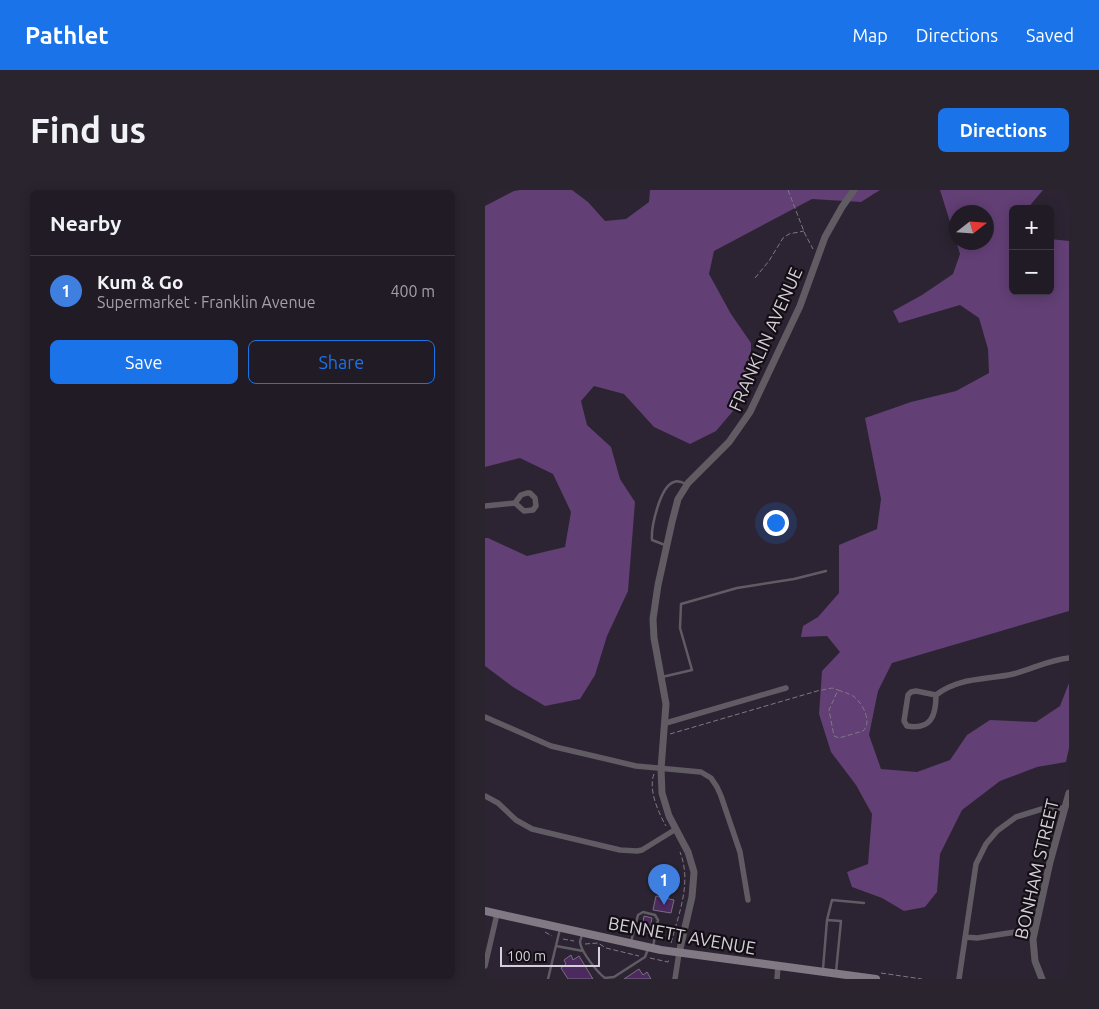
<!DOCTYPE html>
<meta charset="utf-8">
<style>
body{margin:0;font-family:Ubuntu,sans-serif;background:#29242e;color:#f1f3f6}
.controls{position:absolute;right:15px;top:15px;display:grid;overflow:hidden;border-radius:8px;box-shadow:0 2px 12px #0003}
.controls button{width:45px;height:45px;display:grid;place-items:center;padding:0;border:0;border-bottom:1px solid #3e3943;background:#211b26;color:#f1f3f6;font:25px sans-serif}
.compass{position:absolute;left:464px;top:15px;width:45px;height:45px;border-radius:50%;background:#211b26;box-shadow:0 2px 12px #0003;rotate:73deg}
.scale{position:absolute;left:15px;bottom:12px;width:100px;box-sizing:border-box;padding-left:5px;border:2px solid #d4cfd8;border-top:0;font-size:14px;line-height:18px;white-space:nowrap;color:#d4cfd8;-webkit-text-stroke:4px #130f15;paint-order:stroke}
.you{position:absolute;left:290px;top:332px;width:18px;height:18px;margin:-12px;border:4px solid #fff;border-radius:50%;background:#1a73e8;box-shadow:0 0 0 8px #1a73e833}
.badge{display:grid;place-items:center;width:32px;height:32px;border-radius:50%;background:#1a73e8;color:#fff;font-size:16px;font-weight:700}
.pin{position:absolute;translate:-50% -41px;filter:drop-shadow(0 1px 2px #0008)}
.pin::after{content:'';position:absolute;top:26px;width:18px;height:15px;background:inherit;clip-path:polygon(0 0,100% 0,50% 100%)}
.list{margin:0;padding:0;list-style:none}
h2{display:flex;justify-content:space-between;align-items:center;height:65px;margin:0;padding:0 20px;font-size:21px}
h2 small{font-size:16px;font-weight:400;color:#a2a1a7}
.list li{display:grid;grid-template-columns:32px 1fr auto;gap:15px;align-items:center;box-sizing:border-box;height:70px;padding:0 20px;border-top:1px solid #3e3943}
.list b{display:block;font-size:19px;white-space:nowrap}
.list p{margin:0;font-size:16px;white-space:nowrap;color:#a2a1a7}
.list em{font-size:16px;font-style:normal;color:#a2a1a7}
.actions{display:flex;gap:10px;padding:15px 20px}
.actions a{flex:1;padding:11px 0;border:1px solid #1a73e8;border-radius:8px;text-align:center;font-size:18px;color:#1a73e8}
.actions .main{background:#1a73e8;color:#fff}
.map{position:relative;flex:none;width:584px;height:789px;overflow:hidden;border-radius:8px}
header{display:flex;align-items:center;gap:30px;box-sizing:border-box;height:70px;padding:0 25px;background:#1a73e8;color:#fff}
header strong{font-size:24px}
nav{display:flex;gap:28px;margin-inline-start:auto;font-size:18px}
.intro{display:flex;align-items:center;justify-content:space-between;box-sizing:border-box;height:120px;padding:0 30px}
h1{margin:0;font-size:35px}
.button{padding:12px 22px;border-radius:8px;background:#1a73e8;color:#fff;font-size:18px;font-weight:700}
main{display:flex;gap:30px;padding:0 30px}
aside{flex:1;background:#211b26;border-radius:8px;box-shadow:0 2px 12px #0003}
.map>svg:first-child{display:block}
.forest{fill:#623f75;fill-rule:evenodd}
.building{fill:#4c2a5f;stroke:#796f7f}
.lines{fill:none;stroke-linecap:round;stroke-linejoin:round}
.path{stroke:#7f7884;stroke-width:1;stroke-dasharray:5 2.5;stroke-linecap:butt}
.service{stroke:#615c63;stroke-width:2.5}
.minor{stroke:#615c63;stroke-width:5.5}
.tertiary{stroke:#615c63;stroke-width:7}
.secondary{stroke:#817a85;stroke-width:8}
.labels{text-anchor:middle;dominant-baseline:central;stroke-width:4.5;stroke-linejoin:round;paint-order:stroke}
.street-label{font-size:18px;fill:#d4cfd8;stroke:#130f15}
</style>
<header>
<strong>Pathlet</strong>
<nav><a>Map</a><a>Directions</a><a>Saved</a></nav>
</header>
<div class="intro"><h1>Find us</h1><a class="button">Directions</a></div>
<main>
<aside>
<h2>Nearby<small></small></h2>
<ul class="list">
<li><span class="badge" style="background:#3f7fe0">1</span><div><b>Kum &amp; Go</b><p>Supermarket · Franklin Avenue</p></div><em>400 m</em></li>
</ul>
<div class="actions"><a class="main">Save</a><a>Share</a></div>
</aside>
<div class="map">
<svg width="584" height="789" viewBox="0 0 584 789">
<rect width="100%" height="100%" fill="#2c2432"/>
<!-- forest -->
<path class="forest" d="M 35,0 L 87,0 L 103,12 L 120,31 L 141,29 L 164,12 L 165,0 L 395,0 L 376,12 L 327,9 L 229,61 L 224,84 L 246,124 L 266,153 L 266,184 L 259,208 L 231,241 L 205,254 L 169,237 L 139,204 L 109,196 L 96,211 L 102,235 L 126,257 L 135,289 L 150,312 L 143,401 L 122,446 L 110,485 L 95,509 L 60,516 L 28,497 L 0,476 L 0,348 L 3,348 L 42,366 L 80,357 L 86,322 L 68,284 L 35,268 L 0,277 L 0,16 L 29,1 Z
M 455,0 L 558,0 L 542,19 L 528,19 L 528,101 L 565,101 L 565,49 L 584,51 L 584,421 L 407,473 L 393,501 L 384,545 L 396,579 L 432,582 L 465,570 L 482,545 L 505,530 L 551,532 L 575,516 L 584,493 L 584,558 L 581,572 L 552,577 L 515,591 L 477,620 L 455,664 L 452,702 L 440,717 L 419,721 L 397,708 L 367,697 L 362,682 L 383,674 L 387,624 L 371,595 L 346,562 L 334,524 L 337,481 L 355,462 L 342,446 L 316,447 L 318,436 L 333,427 L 354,403 L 354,355 L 392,339 L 396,309 L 380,228 L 426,212 L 471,201 L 504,183 L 503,159 L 494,128 L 475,115 L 414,133 L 408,121 L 437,105 L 468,84 L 475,64 ZM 472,22 L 502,22 L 502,52 L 472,52 Z"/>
<!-- building -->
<path class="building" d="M 171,706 L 189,710 L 186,723 L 168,720 Z
M 159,726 L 167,728 L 164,744 L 156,742 Z
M 86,765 L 88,770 L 94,766 L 108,789 L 83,789 L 76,778 L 81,774 L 79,770 Z
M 154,779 L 158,785 L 162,782 L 166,789 L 139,789 Z"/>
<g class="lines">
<!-- path -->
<path class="path" d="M 303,0 L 320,44 L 328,59
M 270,88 L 284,71 L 298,48 L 304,44 L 319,41
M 353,500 C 358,502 363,503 368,506 C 377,512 388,532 378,541 L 354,548 L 349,546 L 344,520 Z
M 185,544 L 332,501 L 347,498 L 353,500
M 169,584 C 163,599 173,622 181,636
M 60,742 L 67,746
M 78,749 L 89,751
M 186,753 C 194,723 207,692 195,662
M 100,754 L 113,753 L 121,758 L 154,766
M 165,768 L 183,772 L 184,769
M 396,783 L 437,789"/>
<!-- service -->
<path class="service" d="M 180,355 L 167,350 C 166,337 175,296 189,292 C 193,290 197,292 201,294
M 177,487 L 207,480 L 195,438 L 196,414 L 252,398 L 309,389 L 341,381
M 342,730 L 347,710 L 379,713
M 97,744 C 97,747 95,750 95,752 C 96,762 113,783 120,788 L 129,787 L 160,767 L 163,759
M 146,752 L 153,725 L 158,722 L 170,725 L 173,730 L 168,757
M 71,756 L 98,761
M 338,779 L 342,730 L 356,731 L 351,782
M 63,789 L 75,739"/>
<!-- minor -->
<path class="minor" d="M 42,303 L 45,303 L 50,308 L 51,316 L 48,320 L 39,321 L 30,313 L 36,305 Z
M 0,316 L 30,313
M 431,501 L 451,505 C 451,526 446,540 422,536 L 419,531 L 423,505 L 426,502 Z
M 451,505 C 473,487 502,490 528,484 C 547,479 564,470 584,468
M 0,527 L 66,556 L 151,576 L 216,582 L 226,588 L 232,597 L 236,606 L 255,662 L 263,710
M 181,533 L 301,498
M 0,606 L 13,613 L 31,630 L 47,639 L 135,660 L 152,661 L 157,660 L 191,639
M 480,747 L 492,748 L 550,739
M 0,776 L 12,724
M 190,789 L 194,763
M 292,789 L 293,776
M 474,789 L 491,674 L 501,654 L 512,641 L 531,627 L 557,619 L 580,618"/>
<!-- tertiary -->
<path class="tertiary" d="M 194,763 L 207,707 L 209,682 L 203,662 L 184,626 L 177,603 L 176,579 L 181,514 L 169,448 L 168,429 L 173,395 L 187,332 L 193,309 L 203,293 L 244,252 L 265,222 L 315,116 L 340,47 L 357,17 L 369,0
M 557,789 L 550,771 L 548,749 L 565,672 L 584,603"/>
<!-- secondary -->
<path class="secondary" d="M 0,721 L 176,760 L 391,789"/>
</g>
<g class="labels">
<!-- street labels -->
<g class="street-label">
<text transform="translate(280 149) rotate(-66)">FRANKLIN AVENUE</text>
<text transform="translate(551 679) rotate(-77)">BONHAM STREET</text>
<text transform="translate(197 745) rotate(10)">BENNETT AVENUE</text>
</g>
</g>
</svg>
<div class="controls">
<button>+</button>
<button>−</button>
</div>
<svg class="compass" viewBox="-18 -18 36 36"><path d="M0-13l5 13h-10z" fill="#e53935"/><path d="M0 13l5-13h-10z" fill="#a2a1a7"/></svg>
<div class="scale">100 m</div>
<div class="you"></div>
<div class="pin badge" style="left:179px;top:715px;background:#3f7fe0">1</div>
</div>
</main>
